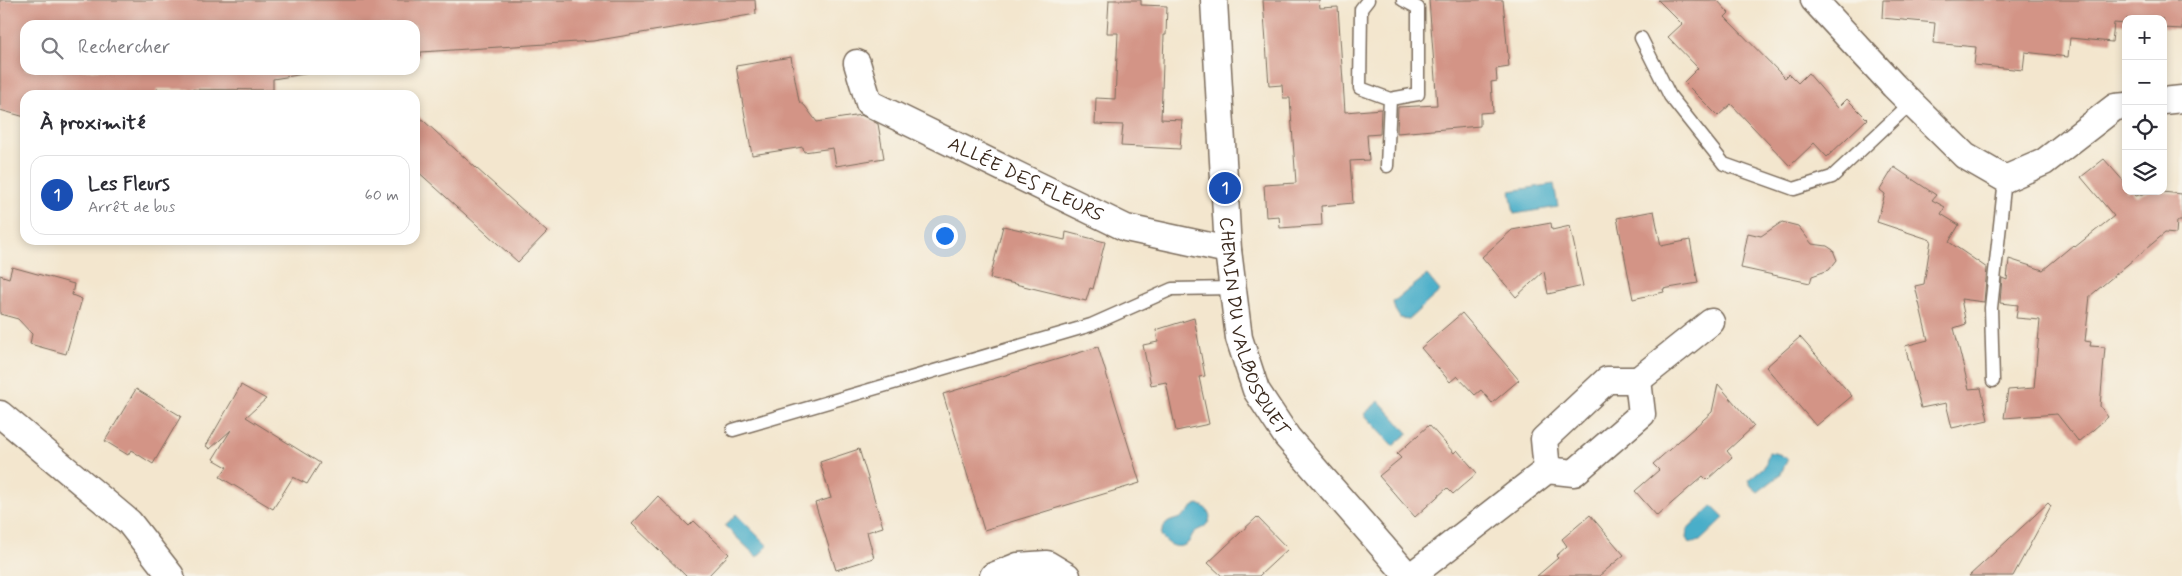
<!DOCTYPE html>
<html lang="fr">
<meta charset="utf-8">
<style>
body{margin:0;font-family:Mynerve,sans-serif;background:#f2f2f3;color:#2b2b33}
.controls{position:absolute;right:15px;top:15px;display:grid;overflow:hidden;border-radius:10px;box-shadow:0 2px 8px #0003}
.controls button{width:45px;height:45px;display:grid;place-items:center;padding:0;border:0;border-bottom:1px solid #e1e1e2;background:#fff;color:#2b2b33;font:25px sans-serif}
.you{position:absolute;left:944px;top:235px;width:18px;height:18px;margin:-12px;border:4px solid #fff;border-radius:50%;background:#1a73e8;box-shadow:0 0 0 8px #1a73e833}
.badge{display:grid;place-items:center;width:32px;height:32px;border-radius:50%;background:#111827;color:#fff;font-size:16px;font-weight:700}
.pin{position:absolute;translate:-50% -50%;border:2px solid #fff;box-shadow:0 1px 5px #0006}
.list{margin:0;padding:0;list-style:none}
h2{display:flex;justify-content:space-between;align-items:center;height:65px;margin:0;padding:0 20px;font-size:21px}
h2 small{font-size:16px;font-weight:400;color:#7c7c81}
.list li{display:grid;grid-template-columns:32px 1fr auto;gap:15px;align-items:center;box-sizing:border-box;height:80px;margin:0 10px 10px;padding:0 10px;border:1px solid #e1e1e2;border-radius:15px}
.list b{display:block;font-size:19px;white-space:nowrap}
.list p{margin:0;font-size:16px;white-space:nowrap;color:#7c7c81}
.list em{font-size:16px;font-style:normal;color:#7c7c81}
.icon{flex:none;width:28px;height:28px;fill:none;stroke:currentColor;stroke-width:2;stroke-linecap:round;stroke-linejoin:round}
.map{position:relative;flex:none;width:2182px;height:576px;overflow:hidden}
.search{position:absolute;background:#fff;box-shadow:0 2px 8px #0003;left:20px;top:20px;width:400px;height:55px;display:flex;align-items:center;gap:12px;box-sizing:border-box;padding:0 18px;border-radius:15px;color:#7c7c81;font-size:19px}
.panel{position:absolute;background:#fff;box-shadow:0 2px 8px #0003;left:20px;top:90px;width:400px;height:155px;border-radius:15px}
.map>svg:first-child{display:block}
.water{fill:#49aec9;stroke:#426c74}
.building{fill:#d39486}
.lines{fill:none;stroke-linecap:round;stroke-linejoin:round}
.lane-casing{stroke:#7b6c5c;stroke-width:15}
.street-casing{stroke:#7b6c5c;stroke-width:29}
.lane{stroke:#fff;stroke-width:12}
.street{stroke:#fff;stroke-width:26}
.labels{text-anchor:middle;dominant-baseline:central;stroke-width:4;stroke-linejoin:round;paint-order:stroke}
.street-label{font-size:19px;fill:#3b2a1e;stroke:#f7f3e8}
</style>
<div class="map">
<svg width="2182" height="576" viewBox="0 0 2182 576">
<rect width="100%" height="100%" fill="#f7f3e8"/>
<filter id="ink" filterUnits="userSpaceOnUse"><feTurbulence type="fractalNoise" baseFrequency=".02" numOctaves="2"/><feDisplacementMap in="SourceGraphic" scale="10" xChannelSelector="R" yChannelSelector="G"/><feConvolveMatrix kernelMatrix="1 2 1 2 8 2 1 2 1" color-interpolation-filters="sRGB"/></filter>
<filter id="wash" filterUnits="userSpaceOnUse"><feTurbulence type="fractalNoise" baseFrequency=".0096" numOctaves="4" result="noise"/><feDisplacementMap in="SourceGraphic" scale="20" xChannelSelector="R" yChannelSelector="G"/><feGaussianBlur stdDeviation="1.12" result="paint"/><feColorMatrix in="noise" values="0 0 0 0 0 0 0 0 0 0 0 0 0 0 0 0 0 1.4 0 .05"/><feComposite in="paint" operator="in"/></filter>
<g filter="url(#wash)">
<rect width="100%" height="100%" fill="#f3e6ce"/>
<!-- water -->
<path class="water" d="M 1554,184 L 1558,207 L 1514,214 L 1510,191 Z
M 1427,275 L 1440,291 L 1409,319 L 1400,318 L 1395,310 L 1393,302 Z
M 1379,401 L 1408,433 L 1393,446 L 1364,414 Z
M 1769,452 L 1779,454 L 1788,459 L 1780,475 L 1758,492 L 1751,486 L 1748,480 L 1765,466 Z
M 1198,504 C 1209,508 1215,518 1204,527 C 1201,529 1196,530 1194,533 C 1191,535 1191,540 1188,543 C 1178,551 1166,544 1161,535 C 1165,517 1174,523 1185,515 C 1190,510 1191,507 1198,504 Z
M 1712,506 L 1724,518 L 1700,541 L 1689,543 L 1686,538 L 1687,530 Z
M 736,514 L 768,546 L 757,557 L 725,526 Z"/>
<g id="blocks">
<!-- building -->
<path class="building" d="M 0,0 L 755,0 L 756,14 L 593,41 L 421,52 L 421,56 L 415,57 L 415,25 L 25,25 L 25,70 L 329,70 L 273,79 L 273,90 L 157,89 L 156,95 L 25,95 L 25,117 L 0,110 Z
M 1109,0 L 1141,0 L 1141,5 L 1167,6 L 1166,35 L 1164,35 L 1161,119 L 1182,120 L 1180,149 L 1121,146 L 1123,125 L 1095,124 L 1096,98 L 1115,99 L 1118,33 L 1107,33 Z
M 1263,0 L 1319,0 L 1320,8 L 1338,7 L 1345,112 L 1381,109 L 1380,134 L 1367,135 L 1369,160 L 1350,161 L 1353,203 L 1321,206 L 1322,225 L 1280,228 L 1279,216 L 1266,217 L 1264,185 L 1296,183 L 1290,98 L 1283,98 L 1282,85 L 1269,86 Z
M 1429,0 L 1503,0 L 1509,67 L 1496,69 L 1497,81 L 1491,82 L 1493,112 L 1480,113 L 1480,126 L 1397,133 L 1398,107 L 1437,105 Z
M 1658,0 L 1717,0 L 1729,13 L 1725,17 L 1785,78 L 1789,74 L 1798,83 L 1808,73 L 1838,108 L 1847,99 L 1867,119 L 1827,157 L 1814,143 L 1790,166 L 1731,104 L 1718,116 L 1684,82 L 1698,68 L 1668,37 L 1682,24 Z
M 1883,0 L 2182,0 L 2182,29 L 2163,28 L 2163,19 L 2126,19 L 2126,24 L 2114,23 L 2112,42 L 2070,38 L 2068,57 L 2025,52 L 2023,70 L 1974,65 L 1976,47 L 1933,43 L 1935,23 L 1882,18 Z
M 791,57 L 799,101 L 805,106 L 817,122 L 861,115 L 878,124 L 884,158 L 836,166 L 833,148 L 804,152 L 803,147 L 752,155 L 736,66 Z
M 415,113 L 547,232 L 518,262 L 415,169 Z
M 2104,159 L 2126,184 L 2126,191 L 2132,191 L 2136,196 L 2152,191 L 2182,194 L 2182,221 L 2177,221 L 2176,234 L 2165,233 L 2090,296 L 2085,341 L 2091,342 L 2090,346 L 2105,347 L 2100,406 L 2108,417 L 2079,442 L 2057,414 L 2004,418 L 2008,390 L 2034,388 L 2040,320 L 2016,318 L 2018,305 L 2000,303 L 2002,278 L 2007,280 L 2009,259 L 2043,270 L 2073,245 L 2075,247 L 2114,216 L 2081,177 Z
M 1894,167 L 1936,195 L 1932,200 L 1945,207 L 1941,214 L 1959,225 L 1949,242 L 1987,268 L 1984,302 L 1961,299 L 1966,324 L 1954,328 L 1969,389 L 1981,388 L 1988,420 L 1952,428 L 1946,403 L 1921,408 L 1905,346 L 1928,340 L 1915,286 L 1924,284 L 1931,240 L 1877,222 L 1885,194 L 1880,190 Z
M 1654,211 L 1661,246 L 1690,240 L 1698,283 L 1663,289 L 1664,292 L 1633,299 L 1617,218 Z
M 1782,222 L 1798,226 L 1812,244 L 1827,246 L 1833,250 L 1837,260 L 1829,270 L 1812,276 L 1810,283 L 1741,268 L 1748,233 L 1761,236 Z
M 1551,223 L 1552,230 L 1570,226 L 1583,286 L 1548,294 L 1544,271 L 1516,297 L 1482,257 L 1512,230 Z
M 1003,226 L 1065,240 L 1066,232 L 1105,242 L 1093,289 L 1090,288 L 1086,301 L 990,278 Z
M 12,267 L 74,284 L 72,295 L 82,299 L 66,354 L 30,344 L 32,334 L 18,319 L 0,314 L 0,275 L 9,278 Z
M 1462,313 L 1519,380 L 1492,403 L 1481,390 L 1475,395 L 1457,376 L 1450,382 L 1421,348 Z
M 1194,318 L 1205,376 L 1199,377 L 1209,424 L 1176,431 L 1166,382 L 1151,385 L 1143,345 L 1158,342 L 1156,330 Z
M 1800,337 L 1852,396 L 1816,426 L 1766,367 Z
M 1098,347 L 1140,483 L 984,530 L 943,394 Z
M 1718,384 L 1754,426 L 1727,451 L 1732,457 L 1707,480 L 1703,476 L 1657,516 L 1635,491 L 1659,470 L 1653,464 L 1712,412 Z
M 241,385 L 266,399 L 246,417 L 320,463 L 307,484 L 293,477 L 273,509 L 220,477 L 227,467 L 213,459 L 231,430 L 210,449 L 206,446 Z
M 136,389 L 181,416 L 153,464 L 131,450 L 128,455 L 105,441 Z
M 1429,425 L 1454,453 L 1457,450 L 1477,473 L 1453,494 L 1447,488 L 1415,517 L 1379,476 L 1401,458 L 1397,454 Z
M 859,449 L 883,527 L 867,532 L 874,558 L 836,570 L 815,503 L 831,498 L 820,462 Z
M 658,496 L 689,526 L 694,521 L 729,554 L 708,576 L 686,576 L 632,524 Z
M 2048,503 L 2051,506 L 2013,576 L 1969,576 Z
M 1590,515 L 1624,555 L 1599,576 L 1537,576 L 1558,558 L 1556,556 L 1567,546 L 1562,539 Z
M 1257,517 L 1288,549 L 1259,576 L 1222,576 L 1208,563 Z"/>
</g>
</g>
<g filter="url(#ink)">
<use href="#blocks" fill-opacity="0" stroke="#7b6c5c" stroke-width="1"/>
<g class="lines">
<!-- lane casing -->
<g class="lane-casing">
<path id="lane" d="M 1368,0 L 1361,9 L 1360,88 L 1390,99
M 1641,38 L 1670,96 L 1724,164 L 1794,189 L 1832,177 L 1911,103
M 1387,166 L 1390,99 L 1418,94 L 1418,8 L 1403,0
M 1993,381 L 1991,308 L 2005,179
M 733,430 L 1091,325 L 1172,289 L 1234,288"/>
</g>
<!-- street casing -->
<g class="street-casing">
<g id="street">
<path id="s1" d="M 1214,0 L 1228,250 L 1239,338 L 1256,390 L 1287,437 L 1408,576"/>
<path d="M 1814,0 L 1894,86 L 1965,156 L 2005,179 L 2044,162 L 2115,107 L 2126,106"/>
<path id="s2" d="M 857,63 L 869,103 L 1126,228 L 1228,250"/>
<path d="M 2163,101 L 2182,99"/>
<path d="M 1638,380 L 1711,322"/>
<path d="M 0,414 L 129,522 L 171,576"/>
<path d="M 993,576 L 1018,566 L 1047,564 L 1067,576"/>
<path d="M 1411,576 L 1547,470 L 1574,473 L 1642,414 L 1638,380 L 1607,380 L 1544,439 L 1547,470"/>
</g>
</g>
<!-- lane -->
<use href="#lane" class="lane"/>
<!-- street -->
<use href="#street" class="street"/>
</g>
</g>
<g class="labels">
<!-- street labels -->
<g class="street-label">
<text stroke="none"><textPath href="#s2" startOffset="216">ALLÉE DES FLEURS</textPath></text>
<text stroke="none"><textPath href="#s1" startOffset="332">CHEMIN DU VALBOSQUET</textPath></text>
</g>
</g>
</svg>
<div class="controls">
<button>+</button>
<button>−</button>
<button><svg class="icon" aria-label="locate" viewBox="0 0 24 24"><circle cx="12" cy="12" r="6"/><path d="M12 2v4M12 18v4M2 12h4M18 12h4"/></svg></button>
<button><svg class="icon" aria-label="layers" viewBox="0 0 24 24"><path d="M12 4l9 5-9 5-9-5zM3 14l9 5 9-5"/></svg></button>
</div>
<div class="you"></div>
<div class="pin badge" style="left:1225px;top:188px;background:#1a4fb4">1</div>
<div class="search"><svg class="icon" aria-label="search" viewBox="0 0 24 24"><circle cx="10" cy="10" r="6"/><path d="M15 15l6 6"/></svg>Rechercher</div>
<section class="panel">
<h2>À proximité<small></small></h2>
<ul class="list">
<li><span class="badge" style="background:#1a4fb4">1</span><div><b>Les Fleurs</b><p>Arrêt de bus</p></div><em>60 m</em></li>
</ul>
</section>
</div>
